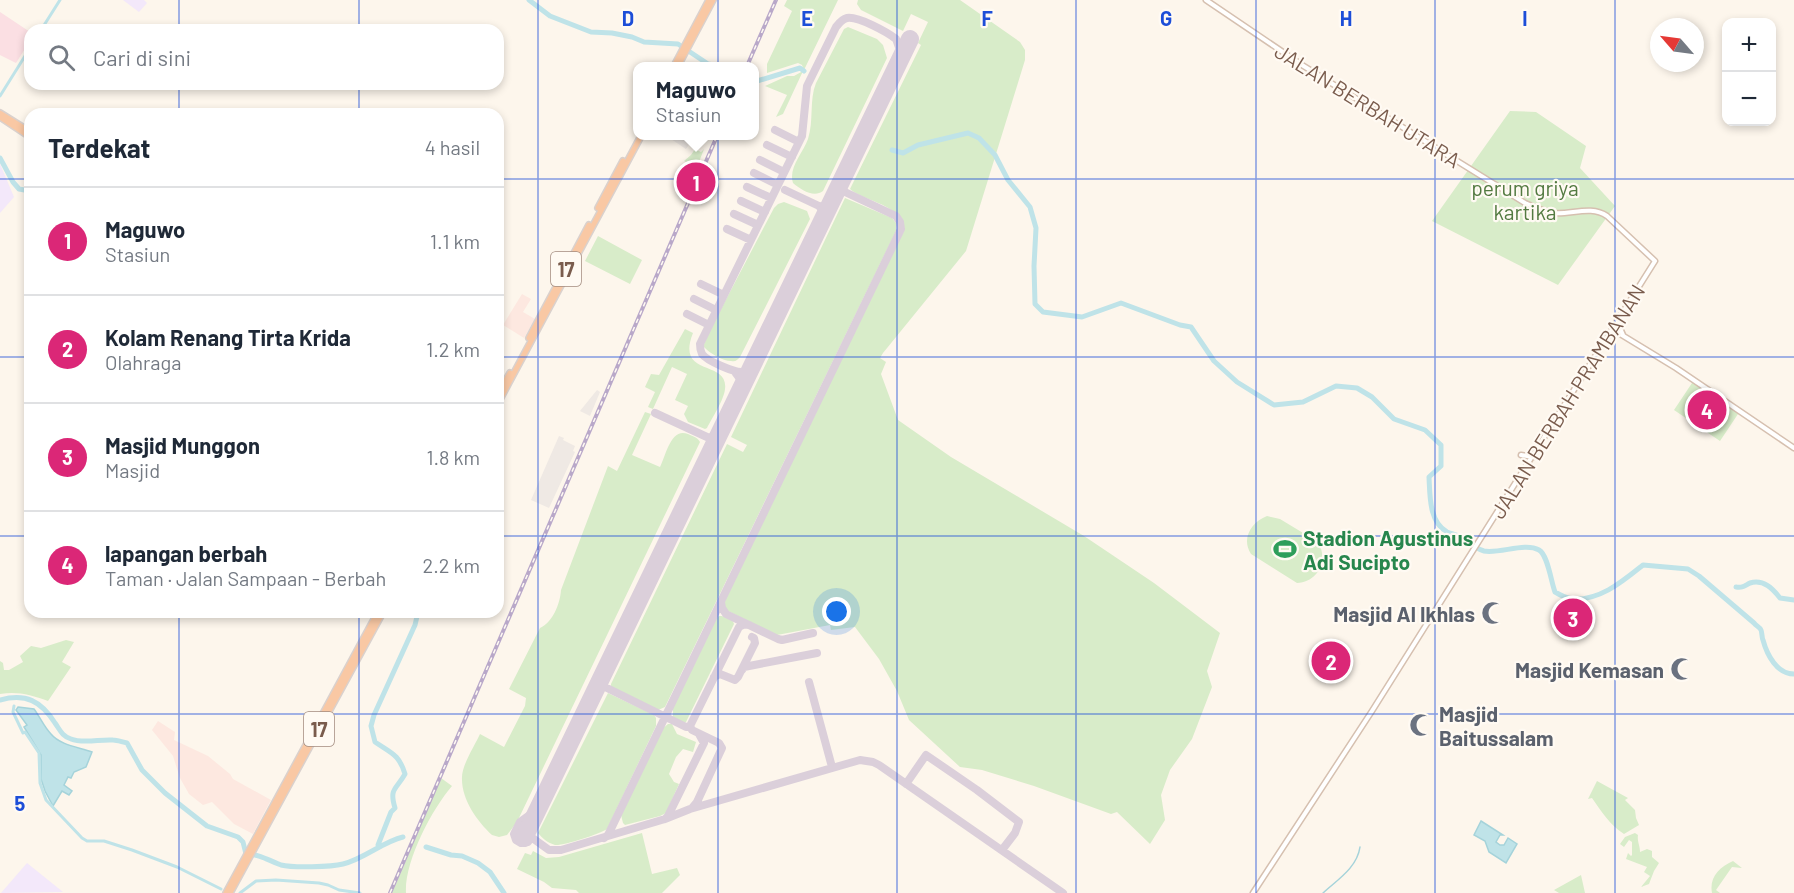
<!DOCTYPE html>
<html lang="id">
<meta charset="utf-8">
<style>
body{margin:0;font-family:Barlow,sans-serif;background:#f6f6f7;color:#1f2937}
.controls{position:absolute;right:18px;top:18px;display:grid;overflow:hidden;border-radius:12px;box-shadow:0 3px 9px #0003}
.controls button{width:54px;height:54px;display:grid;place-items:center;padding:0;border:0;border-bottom:2px solid #e0e1e3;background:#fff;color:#1f2937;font:30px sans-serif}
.compass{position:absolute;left:1650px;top:18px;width:54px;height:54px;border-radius:50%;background:#fff;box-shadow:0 3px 9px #0003;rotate:298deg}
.you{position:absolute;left:837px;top:612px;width:21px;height:21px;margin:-15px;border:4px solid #fff;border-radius:50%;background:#1a73e8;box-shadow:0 0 0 9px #1a73e833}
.badge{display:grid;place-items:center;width:39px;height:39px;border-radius:50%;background:#db2777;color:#fff;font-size:20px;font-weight:700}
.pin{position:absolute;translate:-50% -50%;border:3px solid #fff;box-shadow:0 2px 6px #0006}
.popup{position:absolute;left:633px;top:62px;width:126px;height:78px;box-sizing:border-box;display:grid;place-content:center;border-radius:12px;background:#fff;filter:drop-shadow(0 2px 4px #0005);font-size:20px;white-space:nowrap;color:#747a83}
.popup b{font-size:22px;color:#1f2937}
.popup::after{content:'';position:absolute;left:50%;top:100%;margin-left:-12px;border:12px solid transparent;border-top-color:#fff}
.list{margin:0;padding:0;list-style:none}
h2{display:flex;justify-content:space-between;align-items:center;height:78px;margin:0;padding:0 24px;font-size:26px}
h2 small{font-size:20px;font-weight:400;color:#747a83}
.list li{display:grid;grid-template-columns:39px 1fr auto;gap:18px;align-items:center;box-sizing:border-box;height:108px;padding:0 24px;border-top:2px solid #e0e1e3}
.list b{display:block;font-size:22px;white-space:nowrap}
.list p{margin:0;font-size:20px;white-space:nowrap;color:#747a83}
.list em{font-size:20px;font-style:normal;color:#747a83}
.icon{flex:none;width:33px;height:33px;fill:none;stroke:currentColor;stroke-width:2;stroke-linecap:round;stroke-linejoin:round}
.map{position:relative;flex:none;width:1794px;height:893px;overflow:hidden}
.search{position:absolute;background:#fff;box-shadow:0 3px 9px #0003;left:24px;top:24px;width:480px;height:66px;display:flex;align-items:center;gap:15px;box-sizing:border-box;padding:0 21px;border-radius:18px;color:#747a83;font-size:22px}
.panel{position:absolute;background:#fff;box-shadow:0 3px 9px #0003;left:24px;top:108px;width:480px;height:510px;border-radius:18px}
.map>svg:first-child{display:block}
.commercial{fill:#fde8e0}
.industrial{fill:#efe9e4}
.education{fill:#f3e8fa}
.medical{fill:#fbdfe3}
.green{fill:#d8ecc9}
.water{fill:#bfe3e8;stroke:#a5d3da;stroke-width:1.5}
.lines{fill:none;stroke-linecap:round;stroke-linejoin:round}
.stream{stroke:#a5d3da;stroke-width:1.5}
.canal{stroke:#bfe3e8;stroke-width:3}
.river{stroke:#bfe3e8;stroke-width:5}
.taxiway{stroke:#dbcfda;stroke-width:8}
.runway{stroke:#dbcfda;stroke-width:18}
.secondary-casing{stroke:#d6c0b0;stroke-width:7}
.trunk-casing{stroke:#dad1cd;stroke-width:8}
.secondary{stroke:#fff;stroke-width:4}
.trunk{stroke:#f9c8a4;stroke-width:5}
.rail-casing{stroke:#b9a8c9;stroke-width:4}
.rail{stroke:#fffaf3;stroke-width:1.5;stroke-dasharray:4.5;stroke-linecap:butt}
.grid{fill:none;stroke:#1d4ed8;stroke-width:1.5;stroke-opacity:0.55}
.labels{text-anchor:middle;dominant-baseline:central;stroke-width:4.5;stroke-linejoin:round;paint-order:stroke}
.shield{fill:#fffaf3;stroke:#a28b7f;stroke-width:1.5}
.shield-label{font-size:20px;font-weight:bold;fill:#7a5c4d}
.street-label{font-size:21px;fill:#7a5c4d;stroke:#fffaf3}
.park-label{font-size:21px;fill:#537a41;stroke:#fffaf3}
.leisure-label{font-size:21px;font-weight:bold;fill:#27864d;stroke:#fffaf3;text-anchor:start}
.worship-label{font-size:21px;font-weight:bold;fill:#5b616d;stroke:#fffaf3;text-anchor:end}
.grid-label{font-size:20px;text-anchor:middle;font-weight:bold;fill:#1d4ed8;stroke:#fffaf3;stroke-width:4.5;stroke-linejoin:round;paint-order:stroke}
</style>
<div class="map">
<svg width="1794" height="893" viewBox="0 0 1794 893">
<rect width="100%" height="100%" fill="#fdf6ec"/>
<!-- commercial -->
<path class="commercial" d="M 522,294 L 531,299 L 523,312 L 535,319 L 524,338 L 503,325 Z
M 158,721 L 175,732 L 174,740 L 208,756 L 230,774 L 233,779 L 271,800 L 253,834 L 234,824 L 212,802 L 203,805 L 189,794 L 180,778 L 173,756 L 152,730 Z"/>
<!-- industrial -->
<path class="industrial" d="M 673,136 L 694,136 L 694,137 L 686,149 L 671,139 Z
M 597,390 L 600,392 L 590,416 L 580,411 Z
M 559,436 L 564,438 L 563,440 L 575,446 L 573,451 L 575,452 L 549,508 L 531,500 Z"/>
<!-- education -->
<path class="education" d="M 123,0 L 144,0 L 147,3 L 139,12 Z
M 0,164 L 14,197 L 0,213 Z
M 27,863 L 63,892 L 1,893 Z"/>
<!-- medical -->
<path class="medical" d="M 0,12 L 30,32 L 30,41 L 16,63 L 0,55 Z"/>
<!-- green -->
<path class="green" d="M 787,0 L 838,0 L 804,70 L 802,65 L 798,63 L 767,73 L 767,64 L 792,11 L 784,6 Z
M 858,0 L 960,0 L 1020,42 L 1025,50 L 1025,60 L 966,251 L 883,353 L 880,358 L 886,362 L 881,374 L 898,420 L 951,457 L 1084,536 L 1154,583 L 1220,633 L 1207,671 L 1212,687 L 1192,739 L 1170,770 L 1161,795 L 1165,820 L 1150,844 L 1117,812 L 1111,814 L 1034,786 L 982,770 L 960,767 L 909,720 L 897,691 L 879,659 L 855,627 L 831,630 L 830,625 L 777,635 L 726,610 L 723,604 L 724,600 L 903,232 C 905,204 866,203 850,189 L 921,45 L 918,43 L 928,22 L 911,14 L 903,31 L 861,10 L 857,4 Z
M 848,27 L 877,39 L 883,45 L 887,58 L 823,191 C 814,198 801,190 793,183 C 788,168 803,153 808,139 C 814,121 809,100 816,83 L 844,29 Z
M 803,71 L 783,114 L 776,117 L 787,95 L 765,86 L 787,76 L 794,76 Z
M 1510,111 L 1536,112 L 1586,146 L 1580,168 L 1615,206 L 1558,285 L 1432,221 Z
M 695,149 L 701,152 L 704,149 L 697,167 L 684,161 L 691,155 Z
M 845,198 L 892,218 L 896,223 L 896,231 L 665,707 L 658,710 L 654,709 L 611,688 L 611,684 L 727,444 L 743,452 L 747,445 L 731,437 Z
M 784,202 L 807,211 L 810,219 L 740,357 C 737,360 736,362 731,361 C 723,361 709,353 704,347 L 704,344 L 711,328 L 774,208 L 778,204 Z
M 598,236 L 642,260 L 630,284 L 585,261 Z
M 685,329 L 693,333 C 675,378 729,359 725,389 C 724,400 712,418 707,428 L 705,429 L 688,422 L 684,414 L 688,406 L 675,400 L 687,374 L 672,367 L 653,409 L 648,407 L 655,392 L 645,387 L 651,374 L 659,375 Z
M 1694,380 L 1740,411 L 1720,441 L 1674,410 Z
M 645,412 L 651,414 L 632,455 L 660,467 C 666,455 671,427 688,434 C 694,437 697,437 700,442 L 517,822 L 507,835 L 499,837 L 492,835 C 477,821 461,799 462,777 C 462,765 475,745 480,734 L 504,747 L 525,706 L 526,698 L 509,689 L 540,628 C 553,622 560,604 561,590 L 608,466 L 617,471 Z
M 1267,516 L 1280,519 L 1318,542 C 1329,560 1318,582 1297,583 L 1251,554 C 1241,539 1251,522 1267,516 Z
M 719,616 C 725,616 733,618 734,624 L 686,722 L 683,724 L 673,718 L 673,706 L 716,618 Z
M 66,640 L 74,642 L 62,662 L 71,667 L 48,701 C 31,695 18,691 0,694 L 0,661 L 3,663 L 4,670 L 9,670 L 23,662 L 20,656 L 31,646 L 41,648 Z
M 608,693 L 654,715 L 656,718 L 656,726 L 607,829 C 600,834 563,846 555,845 C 548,843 542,838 538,833 Z
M 668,724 L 672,724 L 677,734 L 696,742 L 693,752 L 683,749 L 676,757 L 669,774 L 674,782 L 679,784 L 666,813 L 660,816 L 625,825 L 623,823 L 621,815 L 661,730 Z
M 441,778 L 452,786 C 432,809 404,862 406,893 L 392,893 Z
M 1597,781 L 1628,798 L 1625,800 L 1635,810 L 1636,818 L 1639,825 L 1624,834 C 1609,824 1602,812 1592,798 L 1588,799 Z
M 642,833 L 652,874 L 677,868 L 680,875 L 662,893 L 579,893 L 576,890 L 552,888 L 544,882 L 517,869 L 525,853 L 531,855 L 533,851 L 546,858 L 559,857 Z
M 1635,833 L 1638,835 C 1637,842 1640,845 1640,852 L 1647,849 L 1652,851 L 1652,857 L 1659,863 L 1654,871 L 1649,884 L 1641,887 L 1650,876 L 1644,872 L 1647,867 L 1626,859 L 1628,853 L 1631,856 L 1632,855 L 1632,842 L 1629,840 L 1624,847 L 1620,844 L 1625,837 Z
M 1733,861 L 1742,868 L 1732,867 L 1716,890 L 1720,893 L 1712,893 C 1709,878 1719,867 1733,861 Z
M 1581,875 L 1585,893 L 1559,893 L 1554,890 Z"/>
<!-- water -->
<path class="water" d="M 18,707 L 34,709 C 40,717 44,727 51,734 C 60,745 78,747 92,752 L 86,767 L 74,772 L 71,778 L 68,777 L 64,785 L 72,791 L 69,795 L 62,791 L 53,806 L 45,791 L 41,779 L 41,755 L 24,727 L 27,725 L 16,710 Z
M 1481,821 L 1503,835 L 1500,835 L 1496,842 L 1500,845 L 1504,845 L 1508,838 L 1517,844 L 1506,863 L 1489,852 L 1485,841 L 1474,835 Z"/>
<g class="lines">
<!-- stream -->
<path class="stream" d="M 1323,893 C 1337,880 1357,868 1360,847"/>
<!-- canal -->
<path class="canal" d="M 41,30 L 60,0
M 0,96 L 30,48
M 14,706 L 13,712 L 23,733 L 25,732 L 39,753 L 40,783 L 46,800 L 82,838 L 87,841 L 104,841 L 132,850 L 177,867 L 221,889
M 240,893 L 256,881 L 276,880 L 319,883 L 328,885 L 339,890 L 360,893"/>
<!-- river -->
<path class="river" d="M 529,0 L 550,16 L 591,32 L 612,33 L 632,37 L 644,42 L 678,44 L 708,64 L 720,66
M 754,82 L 800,68 L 804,71
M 892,150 L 903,153 L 918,145 L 968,133 L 979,138 L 995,155 L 1008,180 L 1030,207 L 1036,228 L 1034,266 L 1035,304 L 1043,312 L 1082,317 L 1121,303 L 1180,325 L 1191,327 L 1214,361 L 1237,382 L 1274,405 L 1303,402 L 1336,386 L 1357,388 L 1372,397 L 1394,419 L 1425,430 L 1441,445 L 1441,466 L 1429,477 C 1430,496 1429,522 1447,532 C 1452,534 1456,534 1460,537 C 1467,542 1476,549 1484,551 C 1500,554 1525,542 1539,550 C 1548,555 1551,582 1555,592 C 1560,595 1566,598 1572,599 C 1600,601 1623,581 1643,565 L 1688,569 L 1699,576 L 1754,623 C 1756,626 1760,627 1761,630 C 1762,632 1762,639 1763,640 C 1767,655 1777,674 1794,674
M 0,158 L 13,182 L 19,189 L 30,191
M 1736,587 C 1743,588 1744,586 1750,583 C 1764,579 1773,589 1780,598 L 1794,600
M 0,700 C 26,693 41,701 55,723 C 60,730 62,736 71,739 C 83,744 100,739 113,740 C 117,740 122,742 127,743 L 142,770 L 165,793 L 207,826 L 238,837 L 243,842 L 246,854 C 263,855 267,860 281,865 C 293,868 331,867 343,864 C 364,859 382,842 403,837
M 379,847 L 378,845 L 391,812 L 395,808 C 389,788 396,790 405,774 C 399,754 391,753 375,742 L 371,726 L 374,715 L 415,625 L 418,612
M 426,847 L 451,855 L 462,856 L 478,863 L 490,872 L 504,893"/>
<!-- taxiway -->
<path class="taxiway" d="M 775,130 L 799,142
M 767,145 L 792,157
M 760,160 L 784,172
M 754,173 L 778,185
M 747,187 L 771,198
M 785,190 L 819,206 L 823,211 L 824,217
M 741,201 L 765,212
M 819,206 L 824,207 L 831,203
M 734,214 L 758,225
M 727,229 L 751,240
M 701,284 L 724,295
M 694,299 L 716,310
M 687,314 L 709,325
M 752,366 L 743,372 C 735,373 707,361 702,354 C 700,350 700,349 700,344 L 802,136 L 807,86 L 836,27 C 839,23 842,19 847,18 C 858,16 887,32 896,39 L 901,53 L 899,62
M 735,372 L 741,380 L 741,388
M 655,413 L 707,437 L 714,438 L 719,434
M 707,437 L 712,441 L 712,448
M 721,602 L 722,608 L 726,614 L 778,639 L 782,640 L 813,633
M 742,670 L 744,667 L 817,653
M 714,677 L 720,674 L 735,680 L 738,677 L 755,643 L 754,638 L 752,637
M 601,679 L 605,687 L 686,727 L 690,726
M 809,682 L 832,767
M 906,784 L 926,755 L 977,790 L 1019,822 L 1015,833 L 1002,850
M 692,808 L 697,802 L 722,748 L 719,743 L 692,730 L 690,726 L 739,627 L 745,624 L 749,625
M 665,819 L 668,816 L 704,743 L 699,734
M 529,828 L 531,837 L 528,842 L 521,843 L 516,840 L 514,834 L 520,822 L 538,809
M 531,837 L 549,850 L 561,850 L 665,819 L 690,809 L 860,760 L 873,762 L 879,765 L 1063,893
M 604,838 L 608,835 L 901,229 L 900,222 L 896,216 L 845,192 L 841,187 L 841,181"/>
<!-- runway -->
<path class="runway" d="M 524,838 L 910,39"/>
<!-- secondary casing -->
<g class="secondary-casing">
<path id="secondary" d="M 1206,0 L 1302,65 L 1525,203 C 1534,207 1543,211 1553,213 C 1571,215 1591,205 1607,216 L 1655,261 L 1372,711 L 1253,893
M 1617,321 L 1623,335
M 1612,329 L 1676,368 L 1794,448
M 1521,455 L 1533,457"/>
</g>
<!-- trunk casing -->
<g class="trunk-casing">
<path id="trunk" d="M 674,66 L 709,0
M 678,66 L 713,0
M 0,113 L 24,128
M 0,117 L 30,137
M 598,208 L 623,161
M 529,338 L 589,225
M 498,395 L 510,373
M 498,403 L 641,136
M 226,893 L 378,612
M 230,893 L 383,612"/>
</g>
<!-- secondary -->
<use href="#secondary" class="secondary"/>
<!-- trunk -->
<use href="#trunk" class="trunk"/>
<!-- rail casing -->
<g class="rail-casing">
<path id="rail" d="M 747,66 L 776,0
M 390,893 L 717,136"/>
</g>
<!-- rail -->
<use href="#rail" class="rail"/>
</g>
<!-- grid -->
<path class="grid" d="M 179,0 L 179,30M 359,0 L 359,30M 538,0 L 538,893M 718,0 L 718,893M 897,0 L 897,893M 1076,0 L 1076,893M 1256,0 L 1256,893M 1435,0 L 1435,893M 1615,0 L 1615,893M 179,84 L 179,114M 359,84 L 359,114M 0,179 L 30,179M 498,179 L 1794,179M 0,357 L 30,357M 498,357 L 1794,357M 0,536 L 30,536M 498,536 L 1794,536M 179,612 L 179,893M 359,612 L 359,893M 0,714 L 1794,714"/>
<!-- icons -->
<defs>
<g id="stadium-bare" transform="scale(1.8)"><path d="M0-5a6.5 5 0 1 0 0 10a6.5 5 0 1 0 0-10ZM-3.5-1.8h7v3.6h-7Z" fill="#2e9e5b" stroke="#fffaf3" stroke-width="2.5" paint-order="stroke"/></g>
<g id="mosque-bare" transform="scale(1.8)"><path d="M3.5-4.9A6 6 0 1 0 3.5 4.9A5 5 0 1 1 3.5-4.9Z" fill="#6b7280" stroke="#fffaf3" stroke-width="2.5" paint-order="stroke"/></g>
</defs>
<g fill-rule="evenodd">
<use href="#stadium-bare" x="1285" y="549"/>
<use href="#mosque-bare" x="1493" y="613"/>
<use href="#mosque-bare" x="1682" y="669"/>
<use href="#mosque-bare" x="1421" y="725"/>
</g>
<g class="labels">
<!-- shield labels -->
<g class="shield">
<rect x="551" y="252" width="30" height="34" rx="4.5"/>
<rect x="304" y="712" width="30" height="34" rx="4.5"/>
</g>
<g class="shield-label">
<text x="566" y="269">17</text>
<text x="319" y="729">17</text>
</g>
<!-- street labels -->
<g class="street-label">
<text transform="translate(1368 105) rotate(32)">JALAN BERBAH UTARA</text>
<text transform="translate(1567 401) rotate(-58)">JALAN BERBAH PRAMBANAN</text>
</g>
<!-- park labels -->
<g class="park-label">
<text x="1525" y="187">perum griya<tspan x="1525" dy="24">kartika</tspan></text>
</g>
<!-- leisure labels -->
<g class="leisure-label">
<text x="1303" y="537">Stadion Agustinus<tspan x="1303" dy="24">Adi Sucipto</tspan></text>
</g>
<!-- worship labels -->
<g class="worship-label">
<text x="1475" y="613">Masjid Al Ikhlas</text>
<text x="1664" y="669">Masjid Kemasan</text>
<text x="1439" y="713" text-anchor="start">Masjid<tspan x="1439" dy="24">Baitussalam</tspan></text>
</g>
</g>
<g class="grid-label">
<text x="628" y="26">D</text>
<text x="807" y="26">E</text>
<text x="987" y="26">F</text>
<text x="1166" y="26">G</text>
<text x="1346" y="26">H</text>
<text x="1525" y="26">I</text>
<text x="20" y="811">5</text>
</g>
</svg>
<div class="controls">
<button>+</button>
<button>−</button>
</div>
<svg class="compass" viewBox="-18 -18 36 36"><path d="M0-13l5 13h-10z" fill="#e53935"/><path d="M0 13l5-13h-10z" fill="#747a83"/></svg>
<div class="you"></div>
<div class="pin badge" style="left:696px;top:182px">1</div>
<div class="popup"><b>Maguwo</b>Stasiun</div>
<div class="pin badge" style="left:1331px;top:661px">2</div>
<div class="pin badge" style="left:1573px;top:618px">3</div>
<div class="pin badge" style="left:1707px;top:410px">4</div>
<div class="search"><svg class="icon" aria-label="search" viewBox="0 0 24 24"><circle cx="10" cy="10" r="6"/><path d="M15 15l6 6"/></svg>Cari di sini</div>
<section class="panel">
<h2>Terdekat<small>4 hasil</small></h2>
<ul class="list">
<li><span class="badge">1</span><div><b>Maguwo</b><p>Stasiun</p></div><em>1.1 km</em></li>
<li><span class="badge">2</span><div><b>Kolam Renang Tirta Krida</b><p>Olahraga</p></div><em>1.2 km</em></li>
<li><span class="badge">3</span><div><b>Masjid Munggon</b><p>Masjid</p></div><em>1.8 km</em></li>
<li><span class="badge">4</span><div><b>lapangan berbah</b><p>Taman · Jalan Sampaan - Berbah</p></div><em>2.2 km</em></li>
</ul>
</section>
</div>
